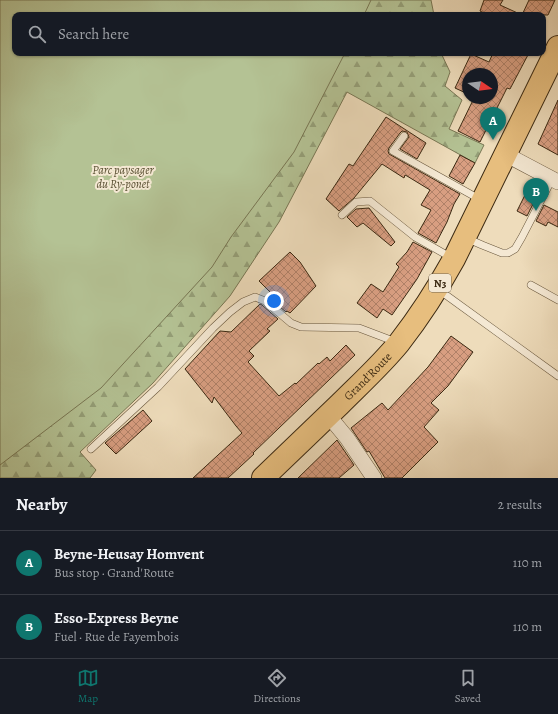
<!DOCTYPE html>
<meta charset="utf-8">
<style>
body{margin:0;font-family:Alegreya,serif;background:#242831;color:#f1f3f6}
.compass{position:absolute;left:462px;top:68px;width:36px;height:36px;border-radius:50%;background:#171b24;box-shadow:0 1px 3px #0004;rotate:103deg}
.you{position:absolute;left:274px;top:301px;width:14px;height:14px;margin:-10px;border:3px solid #fff;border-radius:50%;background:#1a73e8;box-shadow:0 0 0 6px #1a73e833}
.badge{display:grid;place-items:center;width:26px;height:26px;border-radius:50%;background:#0f766e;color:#fff;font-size:13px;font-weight:700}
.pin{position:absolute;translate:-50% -33px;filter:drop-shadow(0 1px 2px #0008)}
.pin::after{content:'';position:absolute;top:21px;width:14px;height:12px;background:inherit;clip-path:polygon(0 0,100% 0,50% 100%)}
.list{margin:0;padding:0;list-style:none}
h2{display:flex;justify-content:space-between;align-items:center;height:52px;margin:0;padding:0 16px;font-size:17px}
h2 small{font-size:13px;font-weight:400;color:#9ea1a6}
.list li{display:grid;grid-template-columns:26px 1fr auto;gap:12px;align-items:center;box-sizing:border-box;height:64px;padding:0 16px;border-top:1px solid #363941}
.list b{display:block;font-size:15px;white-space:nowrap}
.list p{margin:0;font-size:13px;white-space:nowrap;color:#9ea1a6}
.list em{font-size:13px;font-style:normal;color:#9ea1a6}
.icon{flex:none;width:22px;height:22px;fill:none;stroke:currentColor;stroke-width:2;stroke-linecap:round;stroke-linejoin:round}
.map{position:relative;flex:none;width:558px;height:478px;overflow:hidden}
.search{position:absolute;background:#171b24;box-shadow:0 1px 3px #0004;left:12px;right:12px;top:12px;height:44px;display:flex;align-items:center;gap:10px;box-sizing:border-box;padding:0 14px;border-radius:8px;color:#9ea1a6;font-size:15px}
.sheet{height:180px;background:#171b24}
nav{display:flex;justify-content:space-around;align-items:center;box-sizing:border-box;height:56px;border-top:1px solid #363941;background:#171b24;font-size:11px;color:#9ea1a6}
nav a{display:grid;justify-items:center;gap:2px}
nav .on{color:#0f766e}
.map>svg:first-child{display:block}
.forest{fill:url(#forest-firs);stroke:#787653}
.park{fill:#b4c294;stroke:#787653}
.building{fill:url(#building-cross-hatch);stroke:#3b2912}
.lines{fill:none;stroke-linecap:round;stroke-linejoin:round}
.service-casing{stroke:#68563c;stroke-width:8}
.minor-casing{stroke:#68563c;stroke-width:16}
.primary-casing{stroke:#3b2912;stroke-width:24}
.service{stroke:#f4e8d3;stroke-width:7}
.minor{stroke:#f4e8d3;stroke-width:15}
.primary{stroke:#e7be7e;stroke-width:22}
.labels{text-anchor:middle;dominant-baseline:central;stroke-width:4;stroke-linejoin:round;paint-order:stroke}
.shield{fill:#f4e8d3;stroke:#72624c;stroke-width:1}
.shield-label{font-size:11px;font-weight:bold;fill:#3b2912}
.park-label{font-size:12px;font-style:italic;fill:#594f32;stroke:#f4e8d3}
.street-label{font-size:12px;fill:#3b2912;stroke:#f4e8d3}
</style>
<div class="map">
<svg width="558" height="478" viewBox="0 0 558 478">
<defs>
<pattern id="forest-firs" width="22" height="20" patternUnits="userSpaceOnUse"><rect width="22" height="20" fill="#b4c294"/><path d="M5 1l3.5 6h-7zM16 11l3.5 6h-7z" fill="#949e77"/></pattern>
<pattern id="building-cross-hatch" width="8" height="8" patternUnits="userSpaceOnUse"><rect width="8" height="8" fill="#d89e81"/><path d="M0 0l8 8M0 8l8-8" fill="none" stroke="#b08168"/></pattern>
</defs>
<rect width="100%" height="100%" fill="#eedcbb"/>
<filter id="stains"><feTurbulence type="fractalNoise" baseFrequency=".005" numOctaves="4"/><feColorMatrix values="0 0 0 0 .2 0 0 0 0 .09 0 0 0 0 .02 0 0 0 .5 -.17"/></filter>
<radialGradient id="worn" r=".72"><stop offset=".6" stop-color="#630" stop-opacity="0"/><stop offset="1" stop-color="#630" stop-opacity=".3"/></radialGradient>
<!-- forest -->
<path class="forest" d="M 337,0 L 431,0 L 434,15 L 326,15 Z
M 296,53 L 441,53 L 450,72 L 445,86 L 462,100 L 449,129 L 484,145 L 475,163 L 347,92 L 279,222 L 230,296 L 153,383 L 80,452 L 96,470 L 90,478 L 0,478 L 0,434 Z"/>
<!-- park -->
<path class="park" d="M 0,0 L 371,0 L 364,15 L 15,15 L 15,53 L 345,53 L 294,152 L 231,237 L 212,267 L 101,388 L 0,465 Z"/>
<!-- building -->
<path class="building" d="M 484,0 L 503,0 L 500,5 L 522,15 L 529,0 L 555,0 L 548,15 L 488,15 L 480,11 Z
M 493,53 L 529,53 L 510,89 L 507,88 L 480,142 L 458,131 L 474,98 L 492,98 L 492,74 L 468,74 L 468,94 L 455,88 L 471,54 L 489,62 Z
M 558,100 L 558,155 L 538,144 Z
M 386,117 L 426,143 L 417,159 L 400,149 L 409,137 L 407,132 L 402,131 L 400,133 L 389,148 L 388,151 L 389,154 L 460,194 L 454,204 L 447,222 L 436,243 L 418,233 L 431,210 L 421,205 L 430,190 L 407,176 L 405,175 L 404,178 L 382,164 L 354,198 L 339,211 L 326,199 L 349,164 L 353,166 Z
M 460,155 L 475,163 L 463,184 L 449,176 Z
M 525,195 L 535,200 L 527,216 L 517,211 Z
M 544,205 L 558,212 L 558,227 L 548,222 L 546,226 L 536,221 Z
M 369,208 L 395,242 L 391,246 L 363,223 L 357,227 L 347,217 L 356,209 Z
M 413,242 L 432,252 L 417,279 L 392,315 L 383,309 L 377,318 L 357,303 L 371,284 L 383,292 L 399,267 L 396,264 L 407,252 Z
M 290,252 L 300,262 L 316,286 L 290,313 L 287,311 L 286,312 L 268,297 L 271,293 L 259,281 Z
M 260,304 L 262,305 L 278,319 L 267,329 L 270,331 L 249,351 L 254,356 L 248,362 L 279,396 L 295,383 L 296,384 L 318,363 L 319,364 L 327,357 L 330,361 L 346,345 L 355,355 L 253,453 L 254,454 L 228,478 L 193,478 L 242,433 L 236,426 L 214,397 L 212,403 L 185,369 L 220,331 L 231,332 Z
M 451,336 L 473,352 L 448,386 L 431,403 L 439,410 L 424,427 L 438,442 L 402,478 L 385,478 L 369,451 L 367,452 L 351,428 L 382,403 L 388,410 L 428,367 Z
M 143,410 L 152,421 L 116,454 L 105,443 Z
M 337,440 L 354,465 L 339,478 L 298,478 Z"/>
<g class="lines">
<!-- service casing -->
<g class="service-casing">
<path id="service" d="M 404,136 L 393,151 L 481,200
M 342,215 L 356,202 L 370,201 L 415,237 L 452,258
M 466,238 L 482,245 L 502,253 L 508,253 L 515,249 L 522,237 L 552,179
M 531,285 L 558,300
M 439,290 L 558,376
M 91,449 L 158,387 L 213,328 L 230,312 L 243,302 L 255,297 L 265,301 L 291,323 L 301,327 L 359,328 L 396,342"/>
</g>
<!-- minor casing -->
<g class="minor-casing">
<path id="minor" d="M 505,154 L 558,182
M 328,415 L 347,438 L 374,478"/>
</g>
<!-- primary casing -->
<g class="primary-casing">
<g id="primary">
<path id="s1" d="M 263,478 C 289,453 314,429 340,404 C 360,384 381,365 399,343 C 420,316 438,288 454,259 L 558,47"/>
</g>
</g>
<!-- service -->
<use href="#service" class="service"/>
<!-- minor -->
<use href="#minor" class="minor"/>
<!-- primary -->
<use href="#primary" class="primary"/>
</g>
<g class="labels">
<!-- shield labels -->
<rect class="shield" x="429" y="274" width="22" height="18" rx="3"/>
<g class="shield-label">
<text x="440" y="283">N3</text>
</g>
<!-- park labels -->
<g class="park-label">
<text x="123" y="170">Parc paysager<tspan x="123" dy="14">du Ry-ponet</tspan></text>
</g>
<!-- street labels -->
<g class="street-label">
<text stroke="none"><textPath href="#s1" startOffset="146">Grand'Route</textPath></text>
</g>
</g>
<rect width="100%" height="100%" filter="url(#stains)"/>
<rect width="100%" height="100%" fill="url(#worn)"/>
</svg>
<svg class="compass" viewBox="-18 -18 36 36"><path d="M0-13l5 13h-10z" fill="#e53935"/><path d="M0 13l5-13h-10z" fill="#9ea1a6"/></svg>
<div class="you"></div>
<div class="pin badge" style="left:493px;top:140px">A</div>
<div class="pin badge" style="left:536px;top:211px">B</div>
<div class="search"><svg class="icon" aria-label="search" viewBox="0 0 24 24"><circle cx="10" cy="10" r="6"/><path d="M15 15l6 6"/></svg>Search here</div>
</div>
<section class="sheet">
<h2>Nearby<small>2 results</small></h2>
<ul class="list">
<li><span class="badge">A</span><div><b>Beyne-Heusay Homvent</b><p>Bus stop · Grand'Route</p></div><em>110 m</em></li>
<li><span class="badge">B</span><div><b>Esso-Express Beyne</b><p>Fuel · Rue de Fayembois</p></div><em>110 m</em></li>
</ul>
</section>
<nav>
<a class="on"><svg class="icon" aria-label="map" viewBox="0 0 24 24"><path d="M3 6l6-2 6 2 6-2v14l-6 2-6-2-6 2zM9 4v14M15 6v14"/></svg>Map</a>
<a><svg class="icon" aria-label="directions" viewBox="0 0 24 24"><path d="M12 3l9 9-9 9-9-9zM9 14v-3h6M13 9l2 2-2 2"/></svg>Directions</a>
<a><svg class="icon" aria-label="saved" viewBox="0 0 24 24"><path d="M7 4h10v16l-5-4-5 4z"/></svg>Saved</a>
</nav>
